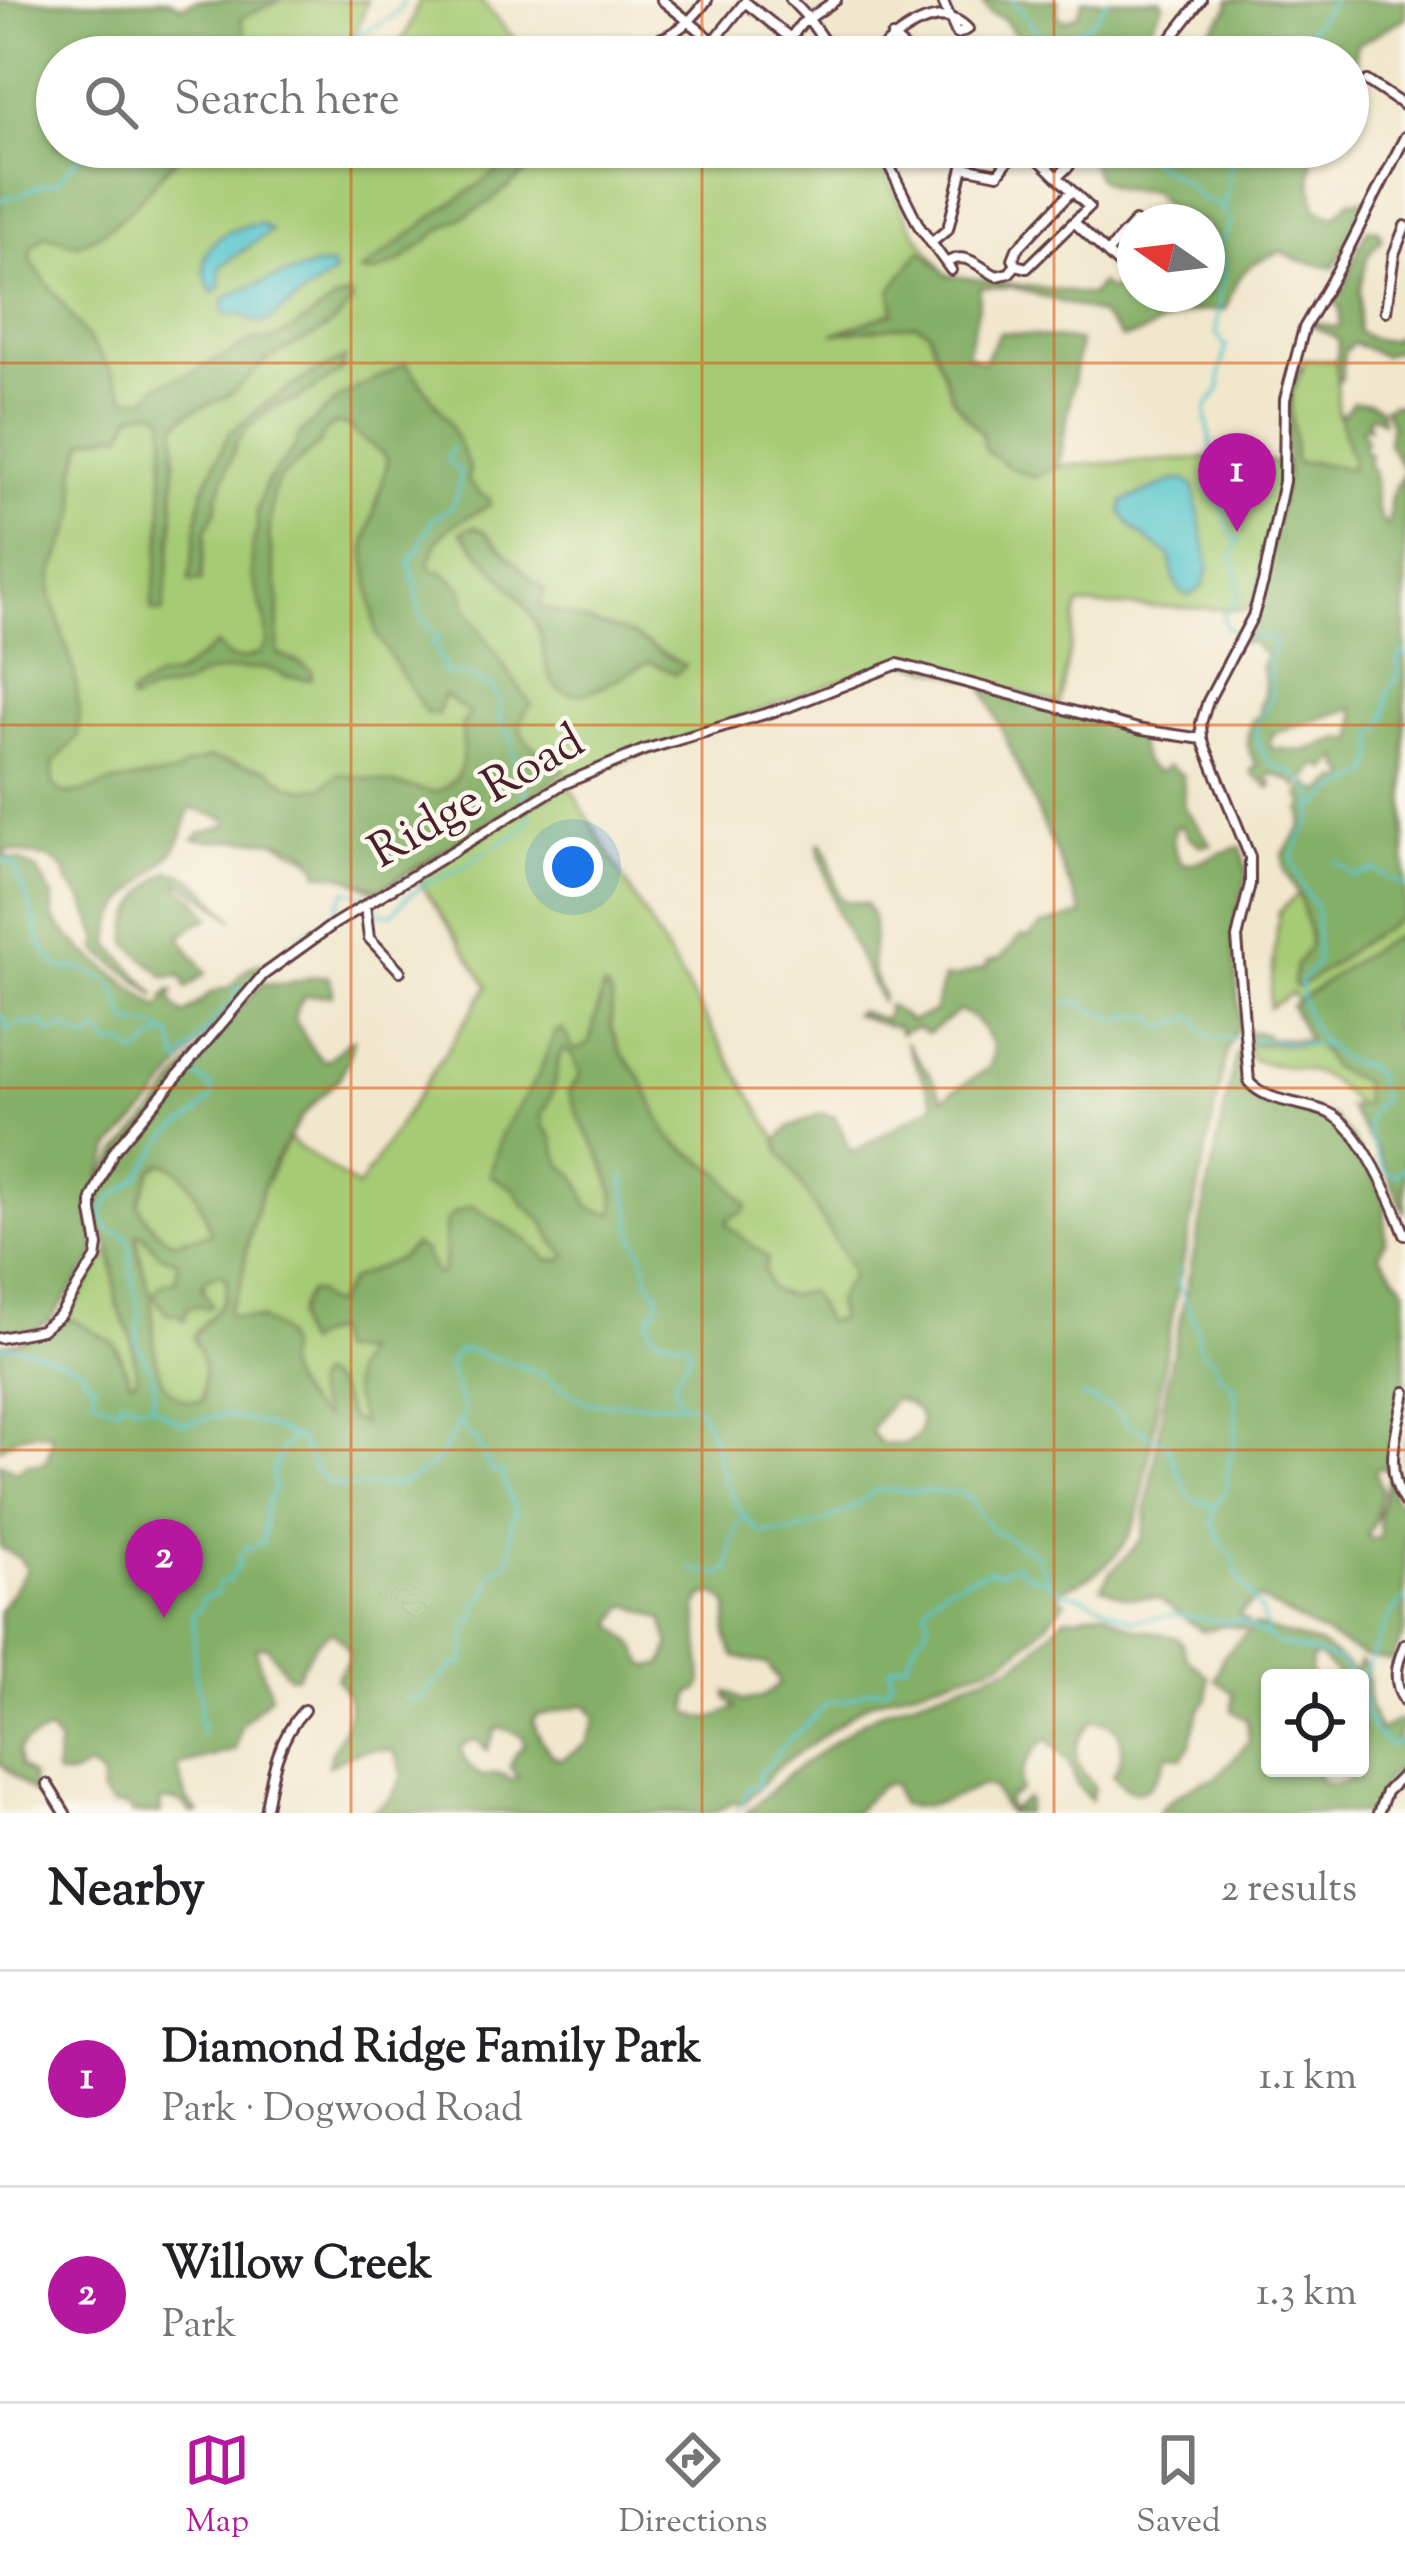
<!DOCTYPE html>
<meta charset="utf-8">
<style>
body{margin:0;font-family:"Sorts Mill Goudy",serif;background:#f2f2f2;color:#202124}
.controls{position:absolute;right:36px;bottom:36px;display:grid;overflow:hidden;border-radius:12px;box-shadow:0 3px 9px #0004}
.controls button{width:108px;height:108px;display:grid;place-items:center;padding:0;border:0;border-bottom:3px solid #e0e0e0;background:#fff;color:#202124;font:60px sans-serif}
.compass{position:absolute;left:1117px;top:204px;width:108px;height:108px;border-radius:50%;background:#fff;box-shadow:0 3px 9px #0004;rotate:284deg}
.you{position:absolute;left:573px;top:867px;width:42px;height:42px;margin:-30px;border:9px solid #fff;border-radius:50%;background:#1a73e8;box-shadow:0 0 0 18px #1a73e833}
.badge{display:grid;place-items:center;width:78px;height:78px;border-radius:50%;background:#b5179e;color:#fff;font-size:39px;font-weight:700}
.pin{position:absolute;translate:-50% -99px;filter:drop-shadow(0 3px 6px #0008)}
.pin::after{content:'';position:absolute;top:63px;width:42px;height:36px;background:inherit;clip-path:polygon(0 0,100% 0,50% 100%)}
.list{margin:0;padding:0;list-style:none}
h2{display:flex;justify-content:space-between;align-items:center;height:156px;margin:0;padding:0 48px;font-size:51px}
h2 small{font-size:39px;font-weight:400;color:#757577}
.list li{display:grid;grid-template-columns:78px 1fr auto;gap:36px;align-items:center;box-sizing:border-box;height:216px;padding:0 48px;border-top:3px solid #e0e0e0}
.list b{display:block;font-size:45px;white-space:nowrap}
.list p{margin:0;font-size:39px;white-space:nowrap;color:#757577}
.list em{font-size:39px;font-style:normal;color:#757577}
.icon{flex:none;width:66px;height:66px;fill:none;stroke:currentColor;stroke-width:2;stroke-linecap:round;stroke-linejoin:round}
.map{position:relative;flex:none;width:1405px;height:1813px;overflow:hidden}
.search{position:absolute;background:#fff;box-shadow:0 3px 9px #0004;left:36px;right:36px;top:36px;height:132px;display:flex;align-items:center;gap:30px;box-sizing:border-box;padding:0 42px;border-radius:66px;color:#757577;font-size:45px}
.sheet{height:588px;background:#fff}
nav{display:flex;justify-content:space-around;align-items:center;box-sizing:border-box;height:168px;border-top:3px solid #e0e0e0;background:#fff;font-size:33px;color:#757577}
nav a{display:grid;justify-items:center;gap:6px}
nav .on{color:#b5179e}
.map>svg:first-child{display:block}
.green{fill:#a6cb75;stroke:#787550;stroke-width:3}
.forest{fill:#84af66;stroke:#676748;stroke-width:3;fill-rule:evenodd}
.water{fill:#58c6cd;stroke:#51727c;stroke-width:3}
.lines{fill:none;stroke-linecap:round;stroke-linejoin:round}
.stream{stroke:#58c6cd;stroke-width:3}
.minor-casing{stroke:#633d43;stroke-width:14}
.minor{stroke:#fff;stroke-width:8}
.grid{fill:none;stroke:#e0560e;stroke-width:3;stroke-opacity:0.55}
.labels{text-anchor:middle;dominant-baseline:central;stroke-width:9;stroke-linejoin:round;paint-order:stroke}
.street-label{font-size:48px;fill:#4a1f2b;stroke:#fbf7ec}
</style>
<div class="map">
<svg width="1405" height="1813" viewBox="0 0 1405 1813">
<rect width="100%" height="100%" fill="#fbf7ec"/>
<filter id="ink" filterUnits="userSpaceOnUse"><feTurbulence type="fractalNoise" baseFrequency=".00833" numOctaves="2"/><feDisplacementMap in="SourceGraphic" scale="24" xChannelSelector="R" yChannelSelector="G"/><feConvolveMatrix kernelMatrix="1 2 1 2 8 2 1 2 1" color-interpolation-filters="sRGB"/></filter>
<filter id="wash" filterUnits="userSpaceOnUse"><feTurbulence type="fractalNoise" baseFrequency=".004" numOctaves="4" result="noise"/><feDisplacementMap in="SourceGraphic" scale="48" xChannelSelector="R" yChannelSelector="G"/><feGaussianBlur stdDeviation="2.7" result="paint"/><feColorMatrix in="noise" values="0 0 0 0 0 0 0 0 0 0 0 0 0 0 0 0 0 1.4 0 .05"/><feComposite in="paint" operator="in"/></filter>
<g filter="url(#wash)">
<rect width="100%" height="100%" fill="#f1e7cd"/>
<!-- green -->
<path class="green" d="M 281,0 L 367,0 C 362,21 353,43 336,57 L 295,57 L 296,46 L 267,57 L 258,57 L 255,53 L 255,57 L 120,57 L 243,17 Z
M 420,0 L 480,0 L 517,42 L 522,57 L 382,57 C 388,48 398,46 404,37 C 412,26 414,12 420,0 Z
M 0,99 L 57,147 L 409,147 L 425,166 L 434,163 L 425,147 L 514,147 L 498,172 L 454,203 L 552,147 L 726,147 L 733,153 L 738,147 L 873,147 L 911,226 L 946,275 L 921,250 L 894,312 L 841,331 L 917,324 L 928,331 L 953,399 L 981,433 L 986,451 L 1034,477 L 1059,466 L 1206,458 L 1284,463 L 1283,480 L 1253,610 L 1078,605 L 1059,704 L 907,662 L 888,663 L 551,787 L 378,893 L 180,793 L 62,839 L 0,745 L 0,468 L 129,401 L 0,238 Z
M 1304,360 L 1336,361 L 1338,413 L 1348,443 L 1347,448 L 1353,457 L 1351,469 L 1313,462 L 1296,463 L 1294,460 C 1293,435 1287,412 1293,388 C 1296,377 1302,371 1304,360 Z
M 568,784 L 777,1140 L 906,1348 L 244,1639 L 214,1755 L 200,1759 L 183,1455 L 262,1319 L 230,1316 L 227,1310 L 234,1300 L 261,1192 L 288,1139 L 358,1188 L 488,986 L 415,875 Z
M 1299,893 L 1308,925 L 1309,947 L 1293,979 L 1297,987 C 1319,976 1337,961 1356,946 C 1373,933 1392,928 1405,910 L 1405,933 L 1371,950 L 1314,993 L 1297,1001 L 1292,993 L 1269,1008 L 1279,912 Z
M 1247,1044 L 1316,1045 L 1324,1053 L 1332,1067 L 1362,1081 L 1365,1104 L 1358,1106 C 1347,1097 1339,1085 1328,1079 C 1306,1065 1274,1068 1251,1059 Z
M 163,1163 C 191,1170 202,1208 212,1233 L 173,1242 C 158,1234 144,1219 138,1204 L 152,1169 Z
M 137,1234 L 142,1235 L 160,1255 L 178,1261 L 176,1280 L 187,1308 L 200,1305 L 204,1295 L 204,1281 L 210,1276 L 222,1274 L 227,1279 C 229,1303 214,1316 196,1331 L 205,1368 L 203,1401 C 147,1407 156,1335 151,1298 C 147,1276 137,1257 137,1234 Z
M 111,1248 L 117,1304 L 131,1336 L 138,1374 L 137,1380 L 130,1381 L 118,1348 L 72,1319 L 65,1321 Z"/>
<!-- forest -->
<path class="forest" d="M 0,0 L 113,2 L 170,0 L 182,6 L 198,0 L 281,0 L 241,18 L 245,34 L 258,57 L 57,57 L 57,147 L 189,147 C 148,182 131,225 76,245 L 46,235 L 32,247 L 31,261 L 111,370 L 126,398 L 146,398 L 159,385 L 189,374 L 253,341 L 271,340 L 292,330 L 335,300 L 349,295 L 353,301 C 330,336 300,338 268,360 C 253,371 240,390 224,398 C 205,407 189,408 176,426 L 173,530 L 163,612 L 151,610 L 161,538 L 165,417 L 153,410 L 132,415 L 122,435 L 116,433 L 84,441 L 75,471 L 77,506 L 74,521 L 52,574 L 51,596 L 75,674 L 79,709 L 78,737 L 53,764 L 53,784 L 63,794 L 82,792 L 114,782 L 174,774 L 186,765 L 209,758 L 267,769 L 289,785 L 304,789 L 323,787 L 336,776 L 342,774 L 435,792 C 470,779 462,752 462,724 L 470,714 L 444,695 L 437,715 L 426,713 L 376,634 L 365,554 L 366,541 L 388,461 L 384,455 L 351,430 L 352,427 L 337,423 L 326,430 L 320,443 L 280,478 L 273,491 L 269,537 L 279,598 L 278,654 L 302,664 L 312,672 L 311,680 L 285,676 L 267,668 L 228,670 L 203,675 L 183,686 L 152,692 L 131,702 L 130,695 L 158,678 L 177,675 L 216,645 L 230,658 L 244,659 L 261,653 L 267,644 L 266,623 L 252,575 L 252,547 L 257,530 L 257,510 L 266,483 L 294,448 L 300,434 L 337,399 L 406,363 L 449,421 L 470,469 L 467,480 L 481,495 L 489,498 L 490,505 C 458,524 438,523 429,565 L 434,571 L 442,572 L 462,588 L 468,612 L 531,705 C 501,739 545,751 565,770 L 527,799 L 379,889 L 340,875 L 319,873 C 308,824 229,846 193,839 L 200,833 L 227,825 L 228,820 L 191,807 C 184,822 185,837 173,851 C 149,882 110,901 110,945 L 157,996 L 97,950 L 99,939 L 82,898 L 69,884 L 63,868 L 51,859 L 3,849 L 8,859 L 19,860 L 37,870 L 53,897 L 53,917 L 62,929 L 85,952 L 158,1007 L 164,1003 L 164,996 L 170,990 L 174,991 L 170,997 L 175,1007 L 184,1015 L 212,992 L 230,987 L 248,968 L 258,964 L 268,966 L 194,1049 L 155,1101 L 112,1147 L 89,1207 L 95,1249 L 89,1265 L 50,1320 L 33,1330 L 0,1332 Z
M 981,0 L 1058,0 L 1057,14 L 1064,21 L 1078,15 L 1083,0 L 1162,0 L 1163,4 L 1133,57 L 971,57 L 992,46 L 1019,39 L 1004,19 L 991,14 Z
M 1229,0 L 1405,0 L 1405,18 L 1356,45 L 1357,86 L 1348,99 L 1348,57 L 1188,57 L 1228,9 Z
M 514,147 L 558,147 L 488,203 L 439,231 L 401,261 L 375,273 L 361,272 L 436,214 L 497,172 Z
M 1086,147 L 1313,147 L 1311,177 L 1316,209 L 1335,216 L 1350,201 L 1369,200 L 1334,268 L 1298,260 L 1282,252 C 1247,261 1236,275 1226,309 L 1182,313 L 1140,334 L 1122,338 L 1100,314 L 1013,287 L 980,287 L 978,310 L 967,354 L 983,362 L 1000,332 L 1080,341 L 1059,466 L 1035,477 L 1010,468 L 986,451 L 981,433 L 953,399 L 928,331 L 917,324 L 833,334 L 894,312 L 891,290 L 921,250 L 947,275 L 1091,295 L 1101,283 L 1108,290 L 1117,286 L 1136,301 L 1143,294 L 1207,294 L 1207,222 L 1178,222 L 1152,191 C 1133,189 1108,193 1096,175 C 1091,167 1091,155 1086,147 Z
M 1368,229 L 1378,230 L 1382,239 L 1368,255 L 1360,287 L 1358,331 L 1371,339 L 1390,341 L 1405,331 L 1405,348 L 1383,356 L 1353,343 L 1344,352 L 1342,378 L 1337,383 L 1336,361 L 1339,343 L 1335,337 L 1311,325 L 1311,322 L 1333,327 L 1340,326 L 1340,307 L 1329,299 L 1332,295 L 1340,296 C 1353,276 1353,250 1368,229 Z
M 345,358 L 342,371 L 296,400 L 275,406 L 246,429 L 236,444 L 218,496 L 216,511 L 206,531 L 201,581 L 189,581 L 202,492 L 229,434 L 264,405 L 305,378 Z
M 1296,364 L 1303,369 C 1289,390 1289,411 1294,434 C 1296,444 1293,453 1296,463 L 1313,462 L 1351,469 L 1352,457 L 1347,447 L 1348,443 L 1338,413 L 1343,415 L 1353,402 L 1369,403 L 1380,409 L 1383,422 L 1372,415 L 1368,418 L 1369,428 L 1364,426 L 1361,429 L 1366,440 L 1363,450 L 1370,454 L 1368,464 C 1384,483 1366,504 1387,526 C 1393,515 1387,505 1392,494 C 1396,485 1401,480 1404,470 L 1388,444 L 1391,424 L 1384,408 L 1393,404 L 1405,406 L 1405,910 C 1390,931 1378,930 1360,943 C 1339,958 1321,976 1298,987 L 1294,985 L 1295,967 L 1309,947 L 1309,933 L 1301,898 L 1285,872 L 1283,854 C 1291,841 1309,825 1301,810 L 1305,805 L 1300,794 L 1307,783 L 1318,791 L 1325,790 L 1337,780 L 1346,780 L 1349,776 L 1341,767 L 1339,757 L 1327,770 L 1322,766 L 1314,767 L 1309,778 L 1302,779 L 1297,788 L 1294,783 L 1274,774 L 1266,778 L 1273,784 L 1270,788 L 1253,775 L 1251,770 L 1257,765 C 1246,750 1246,739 1251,721 L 1260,715 L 1260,704 C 1267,692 1266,679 1261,666 L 1267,653 L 1259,651 L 1259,648 L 1249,641 L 1242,643 L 1255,616 L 1287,473 L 1285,410 ZM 1353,708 L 1355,711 L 1355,742 L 1345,738 L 1302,751 L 1271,748 L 1269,745 L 1272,734 Z
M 474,527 L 484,531 L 533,581 L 545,589 L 540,607 L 630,634 L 685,666 L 676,674 L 650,662 C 628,670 589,702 565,692 C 542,683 547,653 540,635 C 525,594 487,565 461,532 Z
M 984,689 L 1137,731 C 1140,748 1140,768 1159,772 L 1168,766 L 1183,775 L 1185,808 L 1211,844 L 1201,846 L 1188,836 L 1182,825 L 1175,828 C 1171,842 1174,853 1183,864 C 1203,864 1221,850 1241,847 L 1247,875 L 1233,937 L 1240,1022 L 1228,1047 L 1174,1306 L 1140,1509 C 1130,1546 1101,1578 1063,1588 L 1059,1597 L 1066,1601 L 1047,1624 L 1019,1650 L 1000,1663 L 870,1702 L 778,1767 L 742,1805 L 734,1802 L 712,1813 L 369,1813 L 390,1799 L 403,1776 L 395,1752 C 363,1745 355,1754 328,1765 C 335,1731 367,1714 336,1678 C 353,1655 354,1651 332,1631 C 311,1643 308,1656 297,1676 L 288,1676 L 267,1646 L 256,1647 C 256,1664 267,1679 271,1695 L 241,1725 L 235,1750 L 177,1766 L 187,1800 L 199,1813 L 191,1813 C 182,1801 175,1799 160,1801 L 161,1813 L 133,1813 L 127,1806 L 112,1805 L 102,1795 L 102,1778 L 89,1767 L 71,1776 L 60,1776 L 55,1772 L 59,1742 L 49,1731 L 24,1743 L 18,1752 L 20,1766 L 32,1776 L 33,1793 L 0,1763 L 0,1610 L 27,1569 L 19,1558 L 0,1547 L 0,1463 L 17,1471 L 28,1464 L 41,1464 L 47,1460 L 52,1440 L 50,1434 C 31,1431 13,1436 0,1449 L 0,1344 L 17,1342 L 72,1319 L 114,1343 L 130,1381 L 137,1379 L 131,1336 L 117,1304 L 111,1248 L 100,1231 L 96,1206 L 103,1177 L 117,1154 L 155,1112 L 194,1059 L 263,983 C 289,989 307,973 329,977 L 333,990 L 332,995 L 304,996 L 296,1010 L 294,1019 C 305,1033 310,1052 325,1061 C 337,1057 341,1042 354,1039 L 346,1065 L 340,1077 L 302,1116 L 273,1164 L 261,1192 L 250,1232 L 240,1288 L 227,1310 L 230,1316 C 251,1318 280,1319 286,1345 C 289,1356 284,1354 285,1364 C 288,1386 307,1408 324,1419 C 321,1406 304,1388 319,1375 C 341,1385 341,1400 350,1419 L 363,1424 C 357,1412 348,1385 353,1371 C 355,1364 360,1358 362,1351 L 336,1351 L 333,1330 L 314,1337 L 305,1344 C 293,1326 296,1308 309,1292 L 316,1292 L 324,1302 L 334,1305 L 351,1279 L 398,1259 L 414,1245 L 424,1251 L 436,1275 L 442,1273 C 448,1256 442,1239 446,1221 L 457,1211 L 472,1206 L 527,1240 L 548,1260 L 562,1260 L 567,1255 L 553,1241 L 545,1224 L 522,1202 L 515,1190 L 490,1175 L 502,1132 L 538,1076 L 555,1032 L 561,1029 L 566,1034 L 572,1047 L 578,1050 L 589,1043 L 603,988 L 609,991 L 612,997 L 611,1026 L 620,1051 L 641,1078 L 666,1132 L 676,1143 L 721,1173 L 747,1205 L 745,1211 L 729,1218 L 726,1224 C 740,1237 755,1246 768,1259 L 764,1270 L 770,1288 L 787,1296 L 809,1291 L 826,1322 L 839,1319 L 836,1300 L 852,1275 L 846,1259 L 779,1149 L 777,1140 L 789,1128 L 822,1113 L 835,1117 L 852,1153 L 935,1104 L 905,1041 L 931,1076 L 943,1098 L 990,1067 L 994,1048 C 985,1032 978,1015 959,1011 L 927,1034 L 918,1028 L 906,1030 L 901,1034 L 896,1026 L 886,1026 L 854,1014 L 859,1011 L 885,1020 L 888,1005 L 911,1021 L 934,1012 L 944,978 L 957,977 L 986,967 L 988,961 L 1001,958 L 1020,936 L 1029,937 L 1042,925 L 1083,915 ZM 562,1049 L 573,1056 L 580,1075 L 569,1092 C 574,1103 578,1118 585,1129 C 599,1151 618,1187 614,1214 C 573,1208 594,1200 575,1176 C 569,1169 565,1170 561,1163 C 552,1147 559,1141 544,1127 L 542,1113 C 557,1094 554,1070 562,1049 ZM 163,1163 C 190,1169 204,1209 211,1233 L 173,1242 C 158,1235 145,1219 138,1204 L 152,1169 ZM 137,1234 L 143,1235 L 160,1255 L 178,1261 L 176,1280 L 163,1283 L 154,1292 L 155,1299 L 167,1313 L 179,1315 L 184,1320 L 187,1308 L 200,1305 L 206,1309 L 212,1305 L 202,1288 C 205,1277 211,1276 222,1274 L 227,1279 C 229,1307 207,1317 193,1337 C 205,1362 205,1373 202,1401 C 146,1405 156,1335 151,1298 C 147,1276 136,1257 137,1234 ZM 894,1399 L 907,1403 L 918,1411 L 921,1421 L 919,1434 L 905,1445 L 882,1444 L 871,1433 L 874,1424 ZM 715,1594 C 738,1607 724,1617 727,1638 C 727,1641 733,1653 735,1657 L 767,1664 L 779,1680 L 778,1686 L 762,1697 L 743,1701 L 732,1693 L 726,1692 L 727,1698 L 736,1707 C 718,1717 706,1723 688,1712 L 689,1698 L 692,1692 L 699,1690 L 702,1684 L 697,1607 L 703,1596 ZM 625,1606 L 632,1606 L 663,1619 L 670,1645 L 663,1664 L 651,1667 L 645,1664 L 635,1646 L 613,1624 ZM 583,1705 L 589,1707 L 596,1718 L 586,1744 L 560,1760 C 546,1753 538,1735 533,1721 L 536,1716 ZM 497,1728 L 512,1731 L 523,1738 L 524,1745 L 515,1755 L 510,1767 L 518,1776 L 513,1780 C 503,1774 495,1770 484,1777 C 472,1771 462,1760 461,1747 L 472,1740 L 478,1740 L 487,1750 Z
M 821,843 L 827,851 L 839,897 L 846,901 L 865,903 C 878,920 874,934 872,954 C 870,969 876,982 883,995 L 881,1001 L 837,913 L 818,845 Z
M 169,871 C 201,875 212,900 234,920 L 210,901 L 178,881 L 181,890 L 196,899 L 210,918 L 193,925 L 180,938 L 206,973 L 186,988 L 182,976 L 165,977 L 128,944 C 125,915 145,887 169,871 Z
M 1396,937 L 1398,939 L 1396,1005 L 1392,1027 L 1405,1031 L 1405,1213 L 1377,1151 L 1348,1107 L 1365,1104 L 1362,1081 L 1331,1067 L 1324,1053 L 1316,1045 L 1247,1044 L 1246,1031 L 1265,1034 L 1265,1038 L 1308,1040 L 1291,1006 L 1293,1004 C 1326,984 1362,951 1396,937 Z
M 1241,1045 L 1246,1087 L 1251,1092 L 1333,1117 L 1352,1139 L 1385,1199 L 1385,1241 L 1379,1255 L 1405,1288 L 1405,1380 L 1389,1469 L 1380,1468 L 1375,1471 L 1381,1489 L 1375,1520 L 1367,1535 L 1371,1539 L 1380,1538 L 1379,1516 L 1389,1475 L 1393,1498 L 1405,1509 L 1405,1630 L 1392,1661 L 1362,1655 L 1258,1598 L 1239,1614 L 1249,1624 L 1244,1629 L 1227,1625 L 1202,1631 L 1158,1598 L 1125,1597 L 1101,1587 L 1111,1572 L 1142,1540 L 1168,1376 L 1236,1054 Z
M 1098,1611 L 1105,1612 L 1131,1627 L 1176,1637 L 1182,1643 L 1186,1657 L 1208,1677 L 1208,1698 L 1199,1710 L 1190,1745 L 1182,1758 L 1168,1754 C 1156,1783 1141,1810 1113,1775 C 1126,1759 1127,1725 1101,1721 C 1098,1720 1095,1720 1092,1721 C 1091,1722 1082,1736 1081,1737 C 1068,1758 1082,1770 1094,1787 L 1090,1800 L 1078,1786 L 1068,1762 L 1048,1739 C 1031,1748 1018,1773 1021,1791 L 1008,1798 L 1008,1806 L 1012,1810 L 1026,1798 L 1029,1801 L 1026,1813 L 1008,1813 L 992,1788 L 982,1785 C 962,1795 921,1813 900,1804 C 899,1803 894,1786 894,1785 L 890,1783 L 879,1787 L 854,1813 L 746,1813 L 788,1775 L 862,1722 L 882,1711 L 1009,1667 L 1029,1655 L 1065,1617 L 1077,1617 Z
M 1254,1625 L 1321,1645 L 1353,1670 L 1356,1670 L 1360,1661 L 1367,1667 L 1369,1705 L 1379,1731 L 1397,1721 L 1405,1722 L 1397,1738 L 1399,1744 L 1405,1745 L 1405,1766 L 1387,1778 L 1371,1813 L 1158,1813 C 1166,1800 1200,1779 1215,1779 L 1249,1742 L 1247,1720 L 1232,1711 L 1233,1693 L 1215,1680 L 1222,1658 ZM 1313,1657 L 1320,1657 L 1341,1678 L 1360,1678 L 1360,1716 L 1363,1733 L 1360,1738 L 1360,1768 L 1347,1768 L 1351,1778 L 1336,1785 L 1323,1783 L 1314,1768 L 1270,1768 L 1270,1678 L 1311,1678 L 1310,1666 Z"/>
<!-- water -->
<path class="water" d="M 261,224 L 271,231 L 221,266 L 220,288 L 213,293 C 188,250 221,228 261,224 Z
M 316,266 L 330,266 L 335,271 L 331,276 L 267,321 L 258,323 L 242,315 L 228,315 L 223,311 L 224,299 C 253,283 284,276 316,266 Z
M 1186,480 L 1194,488 L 1209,568 L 1202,587 L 1189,596 C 1171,590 1174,570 1169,555 C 1151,541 1132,533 1121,511 L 1124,501 L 1129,499 L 1172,481 Z"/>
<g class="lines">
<!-- stream -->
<path class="stream" d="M 1012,0 L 1037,30 L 1052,57
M 339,57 L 352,48 L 355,35 C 373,28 399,19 404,0
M 1062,57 L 1068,49 L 1072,34 L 1094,20 L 1107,0
M 1296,57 C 1303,48 1305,40 1309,31 C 1313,21 1325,15 1332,0
M 1140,147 C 1151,168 1183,174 1201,200 L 1214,202 L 1231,221 L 1220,246 L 1225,270 L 1219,294 L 1220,302 L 1216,333 L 1226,347 L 1220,372 L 1220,389 L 1207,407 L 1206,414 L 1211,445 L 1208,488 L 1211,496 L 1222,504 L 1232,536 L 1240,539 L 1232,555 C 1239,583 1248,594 1223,615 L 1225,625 L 1238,636
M 0,200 L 11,196 L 19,196 L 36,187 L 57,182 L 87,147
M 1224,208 L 1230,167 L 1240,147
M 452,447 L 447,460 L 460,472 L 459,489 L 452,508 L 432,519 L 428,531 L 420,542 L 422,547 L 416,550 L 408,567 L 414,571 L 411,577 L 417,581 C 414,602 422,626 440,639 L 430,644 L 438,650 L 438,659 L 444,662 L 442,671 L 453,675 L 472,675 L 477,682 L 492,687 L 501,705
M 1247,638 L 1269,638 L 1274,642 C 1273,648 1270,654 1269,660 C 1268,672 1272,686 1270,699 C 1269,709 1260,715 1257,724 C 1251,744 1272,773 1292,772 L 1315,793 L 1311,821 L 1300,838 L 1292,859 L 1303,889 L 1317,908 L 1317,960 L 1316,965 L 1301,981 C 1298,1007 1317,1041 1339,1057 C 1349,1064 1366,1063 1374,1073 C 1379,1080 1381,1093 1382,1101 C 1354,1119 1374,1151 1386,1173 L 1396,1176 L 1405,1167
M 500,711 L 501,727 L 511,735 L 515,765 L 518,772 L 524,776 C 524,785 524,794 526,803
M 1312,809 L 1325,801 L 1333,791 L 1368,776 L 1375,757 L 1375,735 L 1386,719 L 1388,691 L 1398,676 L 1399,659 L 1405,652
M 495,847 C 509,837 533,829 530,810
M 0,860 L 14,864 C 17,877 23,887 28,900 C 37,926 37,951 60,969 L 80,968 L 113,984 L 128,1023 L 155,1027 L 172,1036 L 178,1060 L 182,1064
M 1334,861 L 1345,867 L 1353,877 L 1374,870 L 1405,886
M 376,904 L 379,912 L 392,914 L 406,898 L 426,883 L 456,871 L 490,850
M 330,918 L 337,913 L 337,906 L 346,890 L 370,897
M 297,936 L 326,922
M 271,961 L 285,954 L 292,941
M 1066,1003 L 1081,1002 L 1090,1011 L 1107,1014 L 1120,1021 L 1135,1015 L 1156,1018 L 1158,1024 L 1164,1028 L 1194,1017 L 1199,1021
M 0,1015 L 4,1018 L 7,1030 L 22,1022 L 31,1026 L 42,1022 L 49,1033 L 66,1027 L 73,1034 L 88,1040 L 96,1033 L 104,1037 L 110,1045 L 125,1044 L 135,1054 L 139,1054 L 156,1038 L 169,1034
M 1200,1025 C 1209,1043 1223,1038 1239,1038
M 1250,1039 L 1326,1046
M 183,1060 L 220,1013 L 236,1000 L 236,988 L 244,990 L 254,980
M 189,1071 L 212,1088 L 212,1098 C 204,1104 200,1113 192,1118 C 180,1126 172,1129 163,1142 C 153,1155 146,1169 134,1181 C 122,1193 108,1196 101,1214 L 107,1229 L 126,1236 L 131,1246 L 130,1263 L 140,1318 L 136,1342 L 151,1371 L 155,1389 L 152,1406 L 183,1424 L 223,1415 L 256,1422 L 299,1439 L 317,1473 L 330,1484 L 343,1487 L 387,1486 L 405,1482 L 426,1471 L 441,1455 L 460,1421 L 463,1413 L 461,1402 L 448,1365 L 456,1352 L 466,1350 L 534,1370 L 587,1403 L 694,1404 C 712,1424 714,1451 723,1475 C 729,1496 743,1518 760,1532 L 786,1533 L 814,1526 L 847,1511 L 877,1490 L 961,1493 L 972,1502 L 990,1529 L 1035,1553 L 1052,1586 L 1059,1591 L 1084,1597 L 1132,1620 L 1173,1615 L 1228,1622 L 1239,1620 L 1276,1643 L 1338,1660 L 1356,1678
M 624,1175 L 625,1190 L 631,1210 L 632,1230 L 645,1261 L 648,1279 L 659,1294 L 658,1306 L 649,1317 L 651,1332 L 658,1337 L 686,1342 L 691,1349 C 685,1368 666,1379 680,1401
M 1178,1269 L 1179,1286 L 1199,1332 L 1197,1341 L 1204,1354 L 1215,1361 L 1220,1376 L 1235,1387 C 1235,1402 1237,1424 1235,1438 C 1231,1455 1224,1470 1228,1487 L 1215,1507 L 1212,1522 L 1224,1548 L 1234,1557 C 1234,1579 1246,1587 1257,1605 C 1263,1614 1266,1627 1268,1636
M 0,1346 C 32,1347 52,1357 82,1369 L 86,1379 L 95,1383 L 92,1397 L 117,1408 L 122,1399 L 137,1405 L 151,1405
M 1081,1396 L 1112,1408 L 1129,1424 L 1167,1445 L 1189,1497 L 1212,1506
M 1405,1439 L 1405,1484
M 692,1569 L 718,1575 L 729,1571 C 731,1553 730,1533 743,1519
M 1361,1686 C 1365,1710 1368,1736 1393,1745 L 1405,1741
M 1361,1687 C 1363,1672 1369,1663 1375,1650 C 1384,1630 1388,1613 1405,1599
M 403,1698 L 421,1700 C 426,1685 444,1679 453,1665 L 463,1665 L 469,1620 L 477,1619 L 475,1607 L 490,1588 L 489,1581 L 493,1571 C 530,1555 499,1543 516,1512 L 504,1484 L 502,1473 L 491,1472 C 484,1460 488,1457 478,1445 L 478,1439 L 471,1439 L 460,1422
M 202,1735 L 202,1725 L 198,1718 C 205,1698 194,1681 194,1661 C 193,1645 196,1628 192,1614 L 200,1608 L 203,1598 L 216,1594 L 219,1583 L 230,1580 L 232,1572 L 240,1565 L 238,1559 L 245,1549 L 263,1543 L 265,1507 L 274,1490 L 272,1474 L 282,1449 L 292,1439
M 742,1804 L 748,1788 L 758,1786 L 759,1771 L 769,1766 L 782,1746 L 814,1718 L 826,1703 L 852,1699 L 868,1690 L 886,1689 L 892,1680 L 889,1669 L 893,1665 L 907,1663 L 917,1637 L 928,1627 L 929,1619 L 925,1610 L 932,1597 L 945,1587 L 990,1570 L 1000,1573 L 1016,1564 L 1022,1572 L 1046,1581
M 736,1813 L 738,1810"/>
</g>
</g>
<g filter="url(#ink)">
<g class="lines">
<!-- minor casing -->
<g class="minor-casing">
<path id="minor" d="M 662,0 L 733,57
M 791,0 L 808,18 L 835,57
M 892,37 L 915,57
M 1172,37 L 1201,0
M 714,41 L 745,2 L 789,37
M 632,45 C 666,43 688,26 707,0
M 629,57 L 660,53 L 667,57
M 776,57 L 801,24 L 836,0
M 873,57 C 899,31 941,0 968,29 L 957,34 L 943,2
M 1367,81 L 1405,106
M 1405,137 L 1338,269 L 1304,328 L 1285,399 L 1284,481 L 1263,583 L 1253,616 L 1208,701 L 1201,723 L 1202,739 L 1250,857 L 1250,884 L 1237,938 L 1249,1082 C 1266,1103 1305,1102 1329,1113 C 1361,1127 1393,1203 1405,1235
M 880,147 L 919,226 L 951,270
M 1026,147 L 1072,191
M 1050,147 L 1069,166 L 1057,177
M 1074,222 L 1129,274 L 1135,268
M 931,243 L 948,229 L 963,167 L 998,174 L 1018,147
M 1107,253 L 1135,222
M 946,263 C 967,250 978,267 997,276 L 1009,273 L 1016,265 L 1027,268 L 1089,207 L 1072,191 L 1017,249 L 1013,259 L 1016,265
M 1386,311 L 1394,254 L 1405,226
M 365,905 L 369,938 L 400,971
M 0,1338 L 41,1330 L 60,1315 L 96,1258 L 98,1246 L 92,1212 L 92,1199 L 113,1152 L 263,975 L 334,924 L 561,785 L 644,750 L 788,707 L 898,664 L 1142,730 L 1202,739
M 1405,1392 C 1398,1429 1382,1468 1405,1503
M 1405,1644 C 1396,1665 1392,1682 1405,1702
M 47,1784 L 65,1813
M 265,1813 C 272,1774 277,1740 304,1710
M 1378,1813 L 1386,1792 L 1405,1773"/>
</g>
<!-- minor -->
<use href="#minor" class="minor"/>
</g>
</g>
<!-- grid -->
<path class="grid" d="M 351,0 L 351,57M 702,0 L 702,57M 1054,0 L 1054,57M 351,147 L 351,1813M 702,147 L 702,1813M 1054,147 L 1054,1813M 0,363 L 1405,363M 0,725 L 1405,725M 0,1088 L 1405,1088M 0,1450 L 1405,1450"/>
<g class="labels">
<!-- street labels -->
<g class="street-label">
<text transform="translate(478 799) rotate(-30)">Ridge Road</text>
</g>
</g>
</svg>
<div class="controls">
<button><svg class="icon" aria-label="locate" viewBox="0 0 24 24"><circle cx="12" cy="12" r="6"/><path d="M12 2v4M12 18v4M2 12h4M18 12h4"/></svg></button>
</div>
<svg class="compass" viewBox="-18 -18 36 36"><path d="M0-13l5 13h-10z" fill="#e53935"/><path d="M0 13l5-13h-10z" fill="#757577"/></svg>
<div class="you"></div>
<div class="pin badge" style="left:1237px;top:532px">1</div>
<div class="pin badge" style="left:164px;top:1618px">2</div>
<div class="search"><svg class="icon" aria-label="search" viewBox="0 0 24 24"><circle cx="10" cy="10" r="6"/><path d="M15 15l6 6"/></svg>Search here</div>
</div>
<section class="sheet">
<h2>Nearby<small>2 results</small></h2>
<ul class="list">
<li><span class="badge">1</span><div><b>Diamond Ridge Family Park</b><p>Park · Dogwood Road</p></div><em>1.1 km</em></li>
<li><span class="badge">2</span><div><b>Willow Creek</b><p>Park</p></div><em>1.3 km</em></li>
</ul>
</section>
<nav>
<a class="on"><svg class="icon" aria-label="map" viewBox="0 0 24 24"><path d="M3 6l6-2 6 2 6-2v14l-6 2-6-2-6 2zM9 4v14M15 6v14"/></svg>Map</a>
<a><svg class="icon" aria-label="directions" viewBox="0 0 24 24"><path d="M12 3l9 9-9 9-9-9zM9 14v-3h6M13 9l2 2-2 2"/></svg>Directions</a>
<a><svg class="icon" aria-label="saved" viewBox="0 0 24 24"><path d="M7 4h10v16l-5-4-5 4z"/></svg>Saved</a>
</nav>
